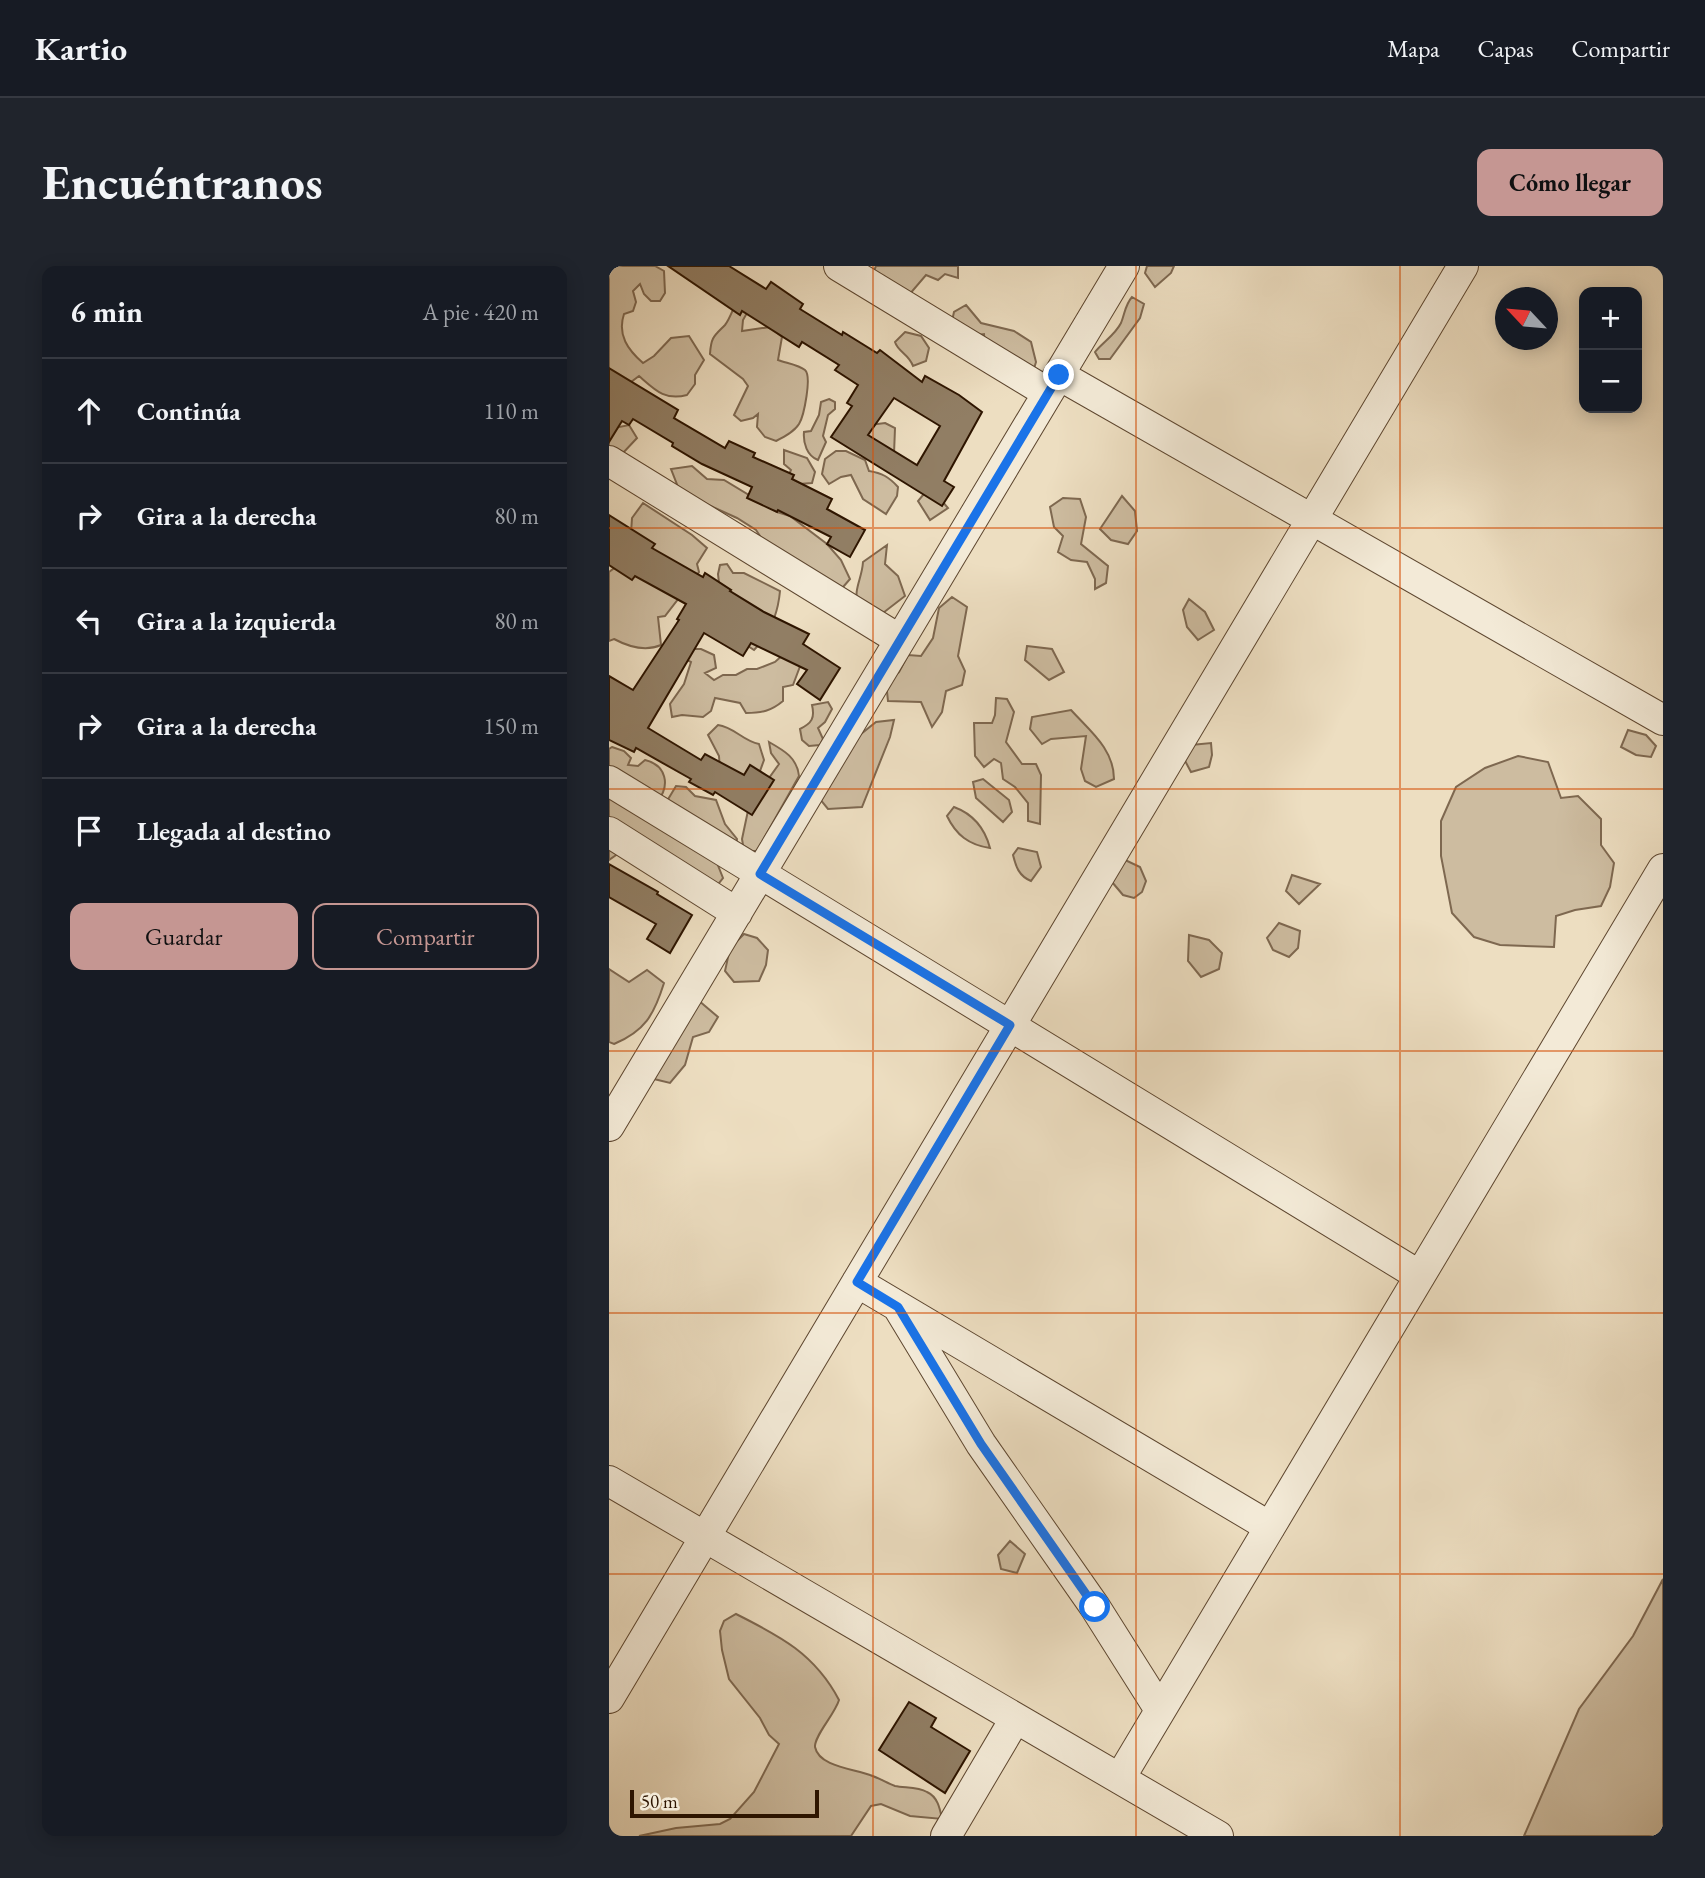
<!DOCTYPE html>
<html lang="es">
<meta charset="utf-8">
<style>
body{margin:0;font-family:"EB Garamond",serif;background:#20242c;color:#f1f3f6}
.controls{position:absolute;right:21px;top:21px;display:grid;overflow:hidden;border-radius:14px;box-shadow:0 4px 18px #0003}
.controls button{width:63px;height:63px;display:grid;place-items:center;padding:0;border:0;border-bottom:2px solid #363941;background:#171b24;color:#f1f3f6;font:35px sans-serif}
.compass{position:absolute;left:886px;top:21px;width:63px;height:63px;border-radius:50%;background:#171b24;box-shadow:0 4px 18px #0003;rotate:296deg}
.scale{position:absolute;left:21px;bottom:18px;width:189px;box-sizing:border-box;padding-left:7px;border:4px solid #2e1500;border-top:0;font-size:19px;line-height:24px;white-space:nowrap;color:#2e1500;-webkit-text-stroke:5px #f3ead7;paint-order:stroke}
.stop{position:absolute;width:21px;height:21px;margin:-16px;border:5px solid #1a73e8;border-radius:50%;background:#fff}
.stop.end{background:#1a73e8;border-color:#fff;box-shadow:0 2px 7px #0008}
.list{margin:0;padding:0;list-style:none}
h2{display:flex;justify-content:space-between;align-items:center;height:91px;margin:0;padding:0 28px;font-size:30px}
h2 small{font-size:23px;font-weight:400;color:#9ea1a6}
.list li{display:grid;grid-template-columns:46px 1fr auto;gap:21px;align-items:center;box-sizing:border-box;height:105px;padding:0 28px;border-top:2px solid #363941}
.list b{display:block;font-size:26px;white-space:nowrap}
.list em{font-size:23px;font-style:normal;color:#9ea1a6}
.actions{display:flex;gap:14px;padding:21px 28px}
.actions a{flex:1;padding:16px 0;border:2px solid #c59692;border-radius:14px;text-align:center;font-size:24px;color:#c59692}
.actions .main{background:#c59692;color:#111}
.icon{flex:none;width:38px;height:38px;fill:none;stroke:currentColor;stroke-width:2;stroke-linecap:round;stroke-linejoin:round}
.map{position:relative;flex:none;width:1054px;height:1570px;overflow:hidden;border-radius:14px}
header{display:flex;align-items:center;gap:42px;box-sizing:border-box;height:98px;padding:0 35px;background:#171b24;border-bottom:2px solid #363941}
header strong{font-size:33px}
nav{display:flex;gap:38px;margin-inline-start:auto;font-size:24px}
.intro{display:flex;align-items:center;justify-content:space-between;box-sizing:border-box;height:168px;padding:0 42px}
h1{margin:0;font-size:49px}
.button{padding:18px 32px;border-radius:14px;background:#c59692;color:#111;font-size:24px;font-weight:700}
main{display:flex;gap:42px;padding:0 42px}
aside{flex:1;background:#171b24;border-radius:14px;box-shadow:0 4px 18px #0003}
.map>svg:first-child{display:block}
.green{fill:#cdbca0;stroke:#7e6850;stroke-width:2}
.building{fill:#917e64;stroke:#2e1500;stroke-width:2;fill-rule:evenodd}
.lines{fill:none;stroke-linecap:round;stroke-linejoin:round}
.street-casing{stroke:#5e4730;stroke-width:32}
.street{stroke:#f3ead7;stroke-width:30}
.route{stroke:#1a73e8;stroke-width:9}
.grid{fill:none;stroke:#d5520b;stroke-width:2;stroke-opacity:0.55}
</style>
<header>
<strong>Kartio</strong>
<nav><a>Mapa</a><a>Capas</a><a>Compartir</a></nav>
</header>
<div class="intro"><h1>Encuéntranos</h1><a class="button">Cómo llegar</a></div>
<main>
<aside>
<h2>6 min<small>A pie · 420 m</small></h2>
<ul class="list">
<li><svg class="icon" aria-label="ahead" viewBox="0 0 24 24"><path d="M12 20V5M6 11l6-6 6 6"/></svg><div><b>Continúa</b></div><em>110 m</em></li>
<li><svg class="icon" aria-label="right" viewBox="0 0 24 24"><path d="M7 20v-9h11M14 6l5 5-5 5"/></svg><div><b>Gira a la derecha</b></div><em>80 m</em></li>
<li><svg class="icon" aria-label="left" viewBox="0 0 24 24"><path d="M17 20v-9H6M10 6l-5 5 5 5"/></svg><div><b>Gira a la izquierda</b></div><em>80 m</em></li>
<li><svg class="icon" aria-label="right" viewBox="0 0 24 24"><path d="M7 20v-9h11M14 6l5 5-5 5"/></svg><div><b>Gira a la derecha</b></div><em>150 m</em></li>
<li><svg class="icon" aria-label="arrive" viewBox="0 0 24 24"><path d="M6 21V4h12l-3 4 3 4H6"/></svg><div><b>Llegada al destino</b></div></li>
</ul>
<div class="actions"><a class="main">Guardar</a><a>Compartir</a></div>
</aside>
<div class="map">
<svg width="1054" height="1570" viewBox="0 0 1054 1570">
<rect width="100%" height="100%" fill="#eddec1"/>
<filter id="stains"><feTurbulence type="fractalNoise" baseFrequency=".00286" numOctaves="4"/><feColorMatrix values="0 0 0 0 .2 0 0 0 0 .09 0 0 0 0 .02 0 0 0 .5 -.17"/></filter>
<radialGradient id="worn" r=".72"><stop offset=".6" stop-color="#630" stop-opacity="0"/><stop offset="1" stop-color="#630" stop-opacity=".3"/></radialGradient>
<!-- green -->
<path class="green" d="M 0,0 L 46,0 L 55,5 L 56,27 L 51,35 L 42,35 L 35,28 L 31,18 L 24,25 L 27,36 L 24,45 L 15,48 C 8,69 19,84 34,97 L 45,90 L 62,72 L 80,70 L 95,94 L 86,109 L 86,118 L 78,129 C 56,135 46,124 30,110 L 18,119 L 0,107 Z
M 267,0 L 349,0 L 349,12 L 336,8 L 329,14 L 317,9 L 300,29 L 264,7 Z
M 538,0 L 565,0 L 562,7 L 546,21 L 536,7 Z
M 523,31 L 535,38 L 531,52 L 501,93 L 490,93 L 486,86 C 494,76 506,69 512,57 C 516,47 516,39 523,31 Z
M 129,33 L 142,40 L 134,54 L 133,65 L 161,61 L 173,71 L 169,94 C 177,97 190,99 196,104 C 203,110 195,150 190,158 C 185,166 175,171 167,175 L 156,171 L 148,161 L 149,148 L 144,152 L 132,155 L 125,149 L 139,120 L 134,113 L 101,88 C 102,71 105,70 116,59 C 121,53 125,40 129,33 Z
M 357,39 L 372,57 L 405,65 L 422,76 L 427,96 L 423,109 L 376,78 L 375,68 L 359,70 L 343,55 L 345,46 Z
M 296,66 L 312,70 L 320,82 L 317,95 L 304,100 C 300,88 289,86 286,76 Z
M 220,133 L 226,136 L 226,143 L 219,149 L 214,170 L 217,176 L 209,194 C 198,190 194,177 195,166 L 202,165 L 210,149 L 212,136 Z
M 276,157 L 286,162 L 285,188 L 252,181 L 261,159 Z
M 20,159 L 28,172 L 14,187 L 0,186 L 0,163 Z
M 175,184 L 198,192 L 206,206 L 203,217 L 190,218 L 177,215 L 182,204 L 175,198 Z
M 227,185 L 237,185 L 256,194 L 260,205 C 273,207 280,211 289,221 L 288,230 L 277,248 L 254,233 L 242,209 L 232,211 L 220,218 L 213,208 L 216,193 Z
M 83,200 L 98,213 L 115,214 L 168,246 L 181,250 L 218,278 L 232,294 L 241,313 L 228,328 L 171,300 L 147,264 L 128,252 L 71,226 L 62,203 Z
M 327,228 L 339,242 L 321,254 L 309,235 L 314,229 Z
M 513,230 L 526,245 L 528,265 L 519,278 L 502,274 L 491,263 Z
M 454,232 L 471,233 L 477,251 L 472,278 L 499,300 L 497,317 L 486,323 L 486,313 L 478,296 L 462,294 L 449,286 L 454,270 L 445,261 L 441,241 Z
M 34,237 L 83,269 L 98,282 L 88,298 L 90,306 L 56,350 L 49,351 L 52,379 C 36,386 20,381 5,373 L 0,375 L 0,306 L 8,300 L 22,267 L 23,252 Z
M 278,279 L 276,298 L 289,310 L 296,330 L 274,347 L 249,339 C 244,323 253,313 254,296 Z
M 118,298 L 124,307 L 135,307 L 171,325 C 169,347 161,368 145,384 L 136,378 L 111,326 L 109,308 L 111,299 Z
M 343,331 L 358,341 L 349,390 L 356,405 L 353,419 L 337,425 L 333,446 L 323,461 L 312,436 L 279,435 L 277,416 L 290,406 L 299,389 L 312,390 L 324,372 L 330,342 Z
M 580,333 L 596,346 L 605,364 L 589,374 L 578,361 L 574,344 Z
M 418,380 L 443,383 L 455,406 L 440,414 L 416,394 Z
M 80,383 L 92,383 L 105,389 L 107,402 L 96,407 L 105,414 L 114,409 L 127,409 L 138,403 L 148,403 L 166,396 L 175,388 L 193,395 L 184,419 L 174,421 L 174,435 C 162,445 153,447 137,447 L 131,437 L 106,432 L 102,445 L 94,451 L 73,449 L 63,451 L 61,438 L 75,418 L 82,396 L 66,388 Z
M 387,432 L 398,433 L 405,446 L 397,476 L 413,498 L 427,498 L 432,509 L 431,558 L 419,555 L 419,537 L 406,521 L 394,513 L 392,497 L 385,493 L 375,501 L 366,490 L 365,457 L 383,457 L 386,449 Z
M 219,436 L 223,443 L 216,456 L 209,462 L 214,473 L 211,479 L 200,480 L 193,474 L 191,463 C 203,457 206,452 203,439 Z
M 462,444 C 481,465 505,483 505,513 L 487,521 L 476,515 L 472,503 L 477,470 L 442,473 L 433,478 L 421,463 L 423,451 Z
M 285,454 L 281,471 L 253,541 L 219,543 L 210,532 L 242,476 L 267,456 Z
M 109,459 C 125,461 134,475 150,478 L 155,494 L 147,516 L 111,505 L 110,490 L 99,469 Z
M 1019,464 L 1037,469 L 1047,480 L 1042,491 L 1027,489 L 1012,481 Z
M 160,476 C 176,485 188,492 190,510 L 148,585 L 135,585 L 133,573 L 140,540 L 170,498 L 162,487 Z
M 602,477 L 603,489 L 600,501 L 582,506 L 574,491 L 582,479 Z
M 3,481 L 15,485 L 22,492 L 19,499 L 29,500 L 36,494 C 57,499 62,519 48,536 L 58,535 L 67,520 L 77,521 L 86,530 L 107,534 L 116,558 L 128,573 L 126,585 L 108,597 L 114,612 L 106,622 L 10,587 L 0,594 L 0,483 Z
M 909,490 L 939,496 L 952,532 L 969,530 L 992,553 L 992,579 L 1005,597 L 1001,621 L 992,640 L 966,644 L 947,650 L 945,681 L 891,679 L 865,671 L 843,647 L 832,590 L 832,555 L 847,521 L 876,502 Z
M 374,513 L 400,534 L 403,546 L 394,556 L 367,532 L 364,516 Z
M 345,541 C 364,548 376,563 381,582 C 360,579 347,569 338,550 Z
M 409,582 L 428,586 L 432,601 L 422,615 C 410,610 407,601 404,589 Z
M 514,593 L 531,601 L 537,615 L 533,626 L 525,632 L 514,629 L 503,616 Z
M 683,609 L 711,618 L 690,638 L 677,625 Z
M 670,657 L 691,665 L 689,682 L 680,691 L 664,684 L 658,672 Z
M 135,668 L 148,672 L 159,684 L 157,699 L 150,715 L 125,716 L 116,705 L 121,682 Z
M 580,669 L 600,674 L 613,687 L 610,703 L 592,711 L 579,695 Z
M 0,703 L 20,716 L 38,704 L 55,717 C 45,749 36,765 5,778 L 0,776 Z
M 89,734 L 109,751 L 100,766 L 84,771 L 76,799 L 61,817 L 45,813 Z
M 401,1275 L 416,1288 L 408,1307 L 392,1303 L 389,1289 Z
M 1054,1313 L 1054,1570 L 915,1570 L 970,1443 L 1024,1370 Z
M 127,1348 C 171,1370 206,1388 230,1434 C 226,1448 205,1470 206,1481 C 210,1501 246,1503 261,1509 C 270,1512 278,1517 286,1520 C 296,1522 309,1521 318,1526 C 329,1531 331,1543 333,1553 L 301,1550 L 272,1538 L 262,1540 L 242,1570 L 30,1570 L 67,1562 L 111,1558 L 121,1553 L 145,1526 L 170,1478 L 160,1469 L 151,1452 L 120,1413 L 113,1384 L 111,1365 L 115,1355 Z"/>
<!-- building -->
<path class="building" d="M 59,0 L 120,0 L 157,23 L 162,16 L 194,38 L 191,43 L 233,69 L 234,66 L 268,87 L 271,84 L 313,116 L 316,110 L 350,129 L 373,146 L 335,215 L 345,221 L 333,240 L 222,171 L 243,140 L 238,137 L 249,119 L 226,104 L 230,99 L 193,76 L 190,81 L 133,45 L 131,49 ZM 285,132 L 331,160 L 308,199 L 259,169 Z
M 0,102 L 69,144 L 65,152 L 116,182 L 120,175 L 146,187 L 144,191 L 185,209 L 183,213 L 223,233 L 218,243 L 256,264 L 241,291 L 218,278 L 222,271 L 169,244 L 168,246 L 138,232 L 143,221 L 93,198 L 63,180 L 64,177 L 24,153 L 20,159 L 13,155 L 0,176 Z
M 0,249 L 46,278 L 43,282 L 94,311 L 96,307 L 122,324 L 121,325 L 155,346 L 200,368 L 194,378 L 231,402 L 211,434 L 188,418 L 198,404 L 142,377 L 134,390 L 95,367 L 39,462 L 92,494 L 96,488 L 135,509 L 141,499 L 165,514 L 143,549 L 106,526 L 104,529 L 80,516 L 82,513 L 27,482 L 25,486 L 0,474 L 0,410 L 24,424 L 70,354 L 68,353 L 77,338 L 26,310 L 23,314 L 0,299 Z
M 0,598 L 49,626 L 48,628 L 83,649 L 61,687 L 38,673 L 47,658 L 0,631 Z
M 300,1436 L 327,1452 L 322,1461 L 361,1485 L 336,1527 L 270,1484 Z"/>
<g class="lines">
<!-- street casing -->
<g class="street-casing">
<path id="street" d="M 230,0 L 439,127
M 450,109 L 1054,454
M 0,195 L 291,374
M 0,515 L 811,1010
M 0,566 L 128,647
M 0,860 L 515,0
M 248,1016 L 661,1261
M 289,1041 L 372,1178 L 486,1341 L 551,1444
M 0,1215 L 609,1570
M 0,1432 L 854,0
M 511,1512 L 1054,603
M 337,1570 L 406,1453"/>
</g>
<!-- street -->
<use href="#street" class="street"/>
</g>
<g class="lines">
<!-- route -->
<path class="route" d="M 450,109 L 151,608 L 401,759 L 248,1016 L 289,1041 L 372,1178 L 486,1341"/>
</g>
<!-- grid -->
<path class="grid" d="M 264,0 L 264,1570M 527,0 L 527,1570M 791,0 L 791,1570M 0,262 L 1054,262M 0,523 L 1054,523M 0,785 L 1054,785M 0,1047 L 1054,1047M 0,1308 L 1054,1308"/>
<rect width="100%" height="100%" filter="url(#stains)"/>
<rect width="100%" height="100%" fill="url(#worn)"/>
</svg>
<div class="controls">
<button>+</button>
<button>−</button>
</div>
<svg class="compass" viewBox="-18 -18 36 36"><path d="M0-13l5 13h-10z" fill="#e53935"/><path d="M0 13l5-13h-10z" fill="#9ea1a6"/></svg>
<div class="scale">50 m</div>
<div class="stop" style="left:486px;top:1341px"></div>
<div class="stop end" style="left:450px;top:109px"></div>
</div>
</main>
